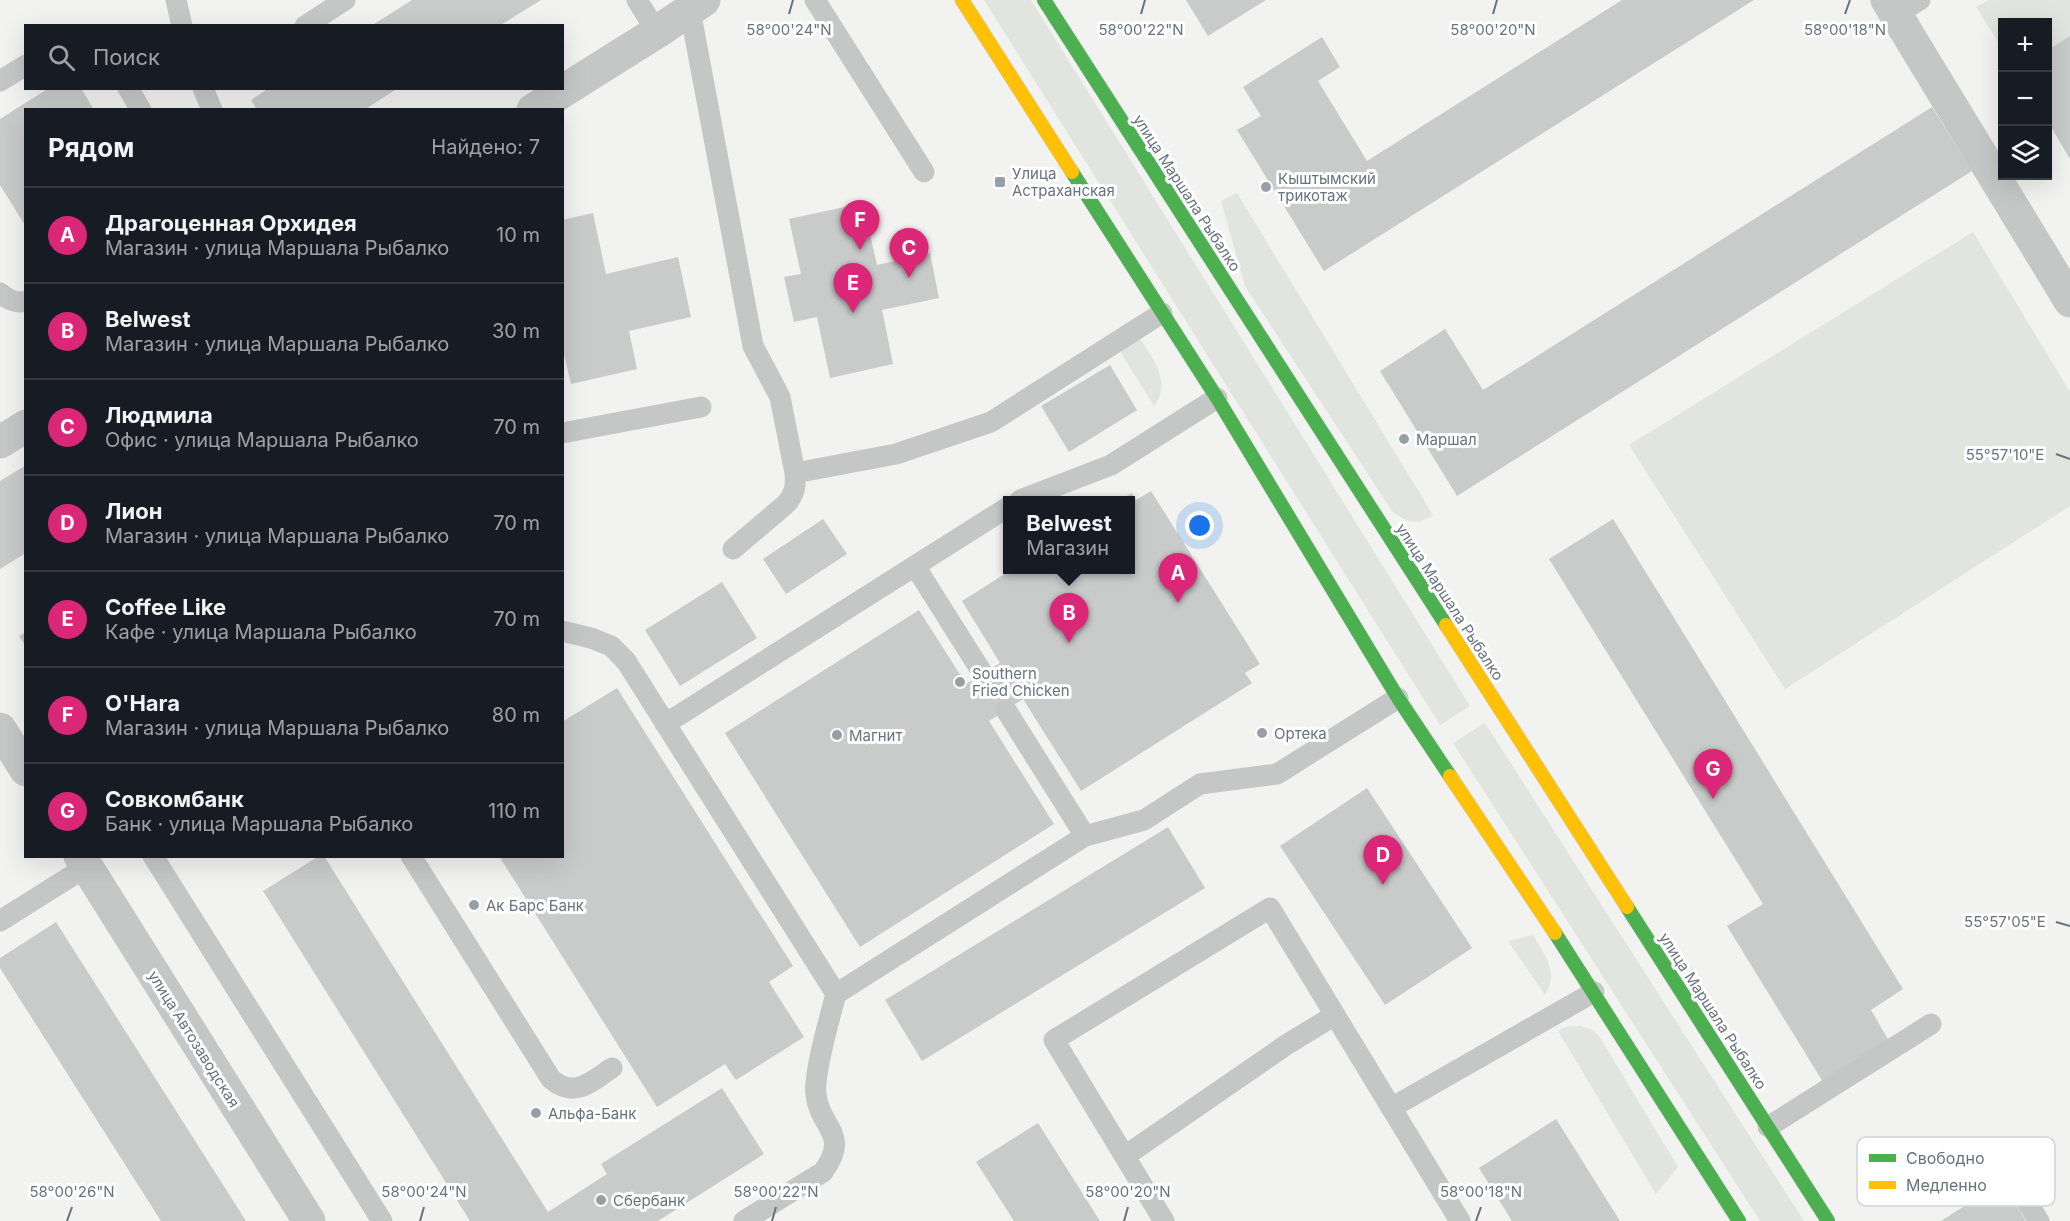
<!DOCTYPE html>
<html lang="ru">
<meta charset="utf-8">
<style>
body{margin:0;font-family:Inter,sans-serif;background:#20242c;color:#f1f3f6}
.controls{position:absolute;right:18px;top:18px;display:grid;overflow:hidden;border-radius:0px;box-shadow:0 6px 24px #0002}
.controls button{width:54px;height:54px;display:grid;place-items:center;padding:0;border:0;border-bottom:2px solid #363941;background:#171b24;color:#f1f3f6;font:30px sans-serif}
.you{position:absolute;left:1200px;top:526px;width:21px;height:21px;margin:-15px;border:4px solid #fff;border-radius:50%;background:#1a73e8;box-shadow:0 0 0 9px #1a73e833}
.badge{display:grid;place-items:center;width:39px;height:39px;border-radius:50%;background:#db2777;color:#fff;font-size:20px;font-weight:700}
.pin{position:absolute;translate:-50% -50px;filter:drop-shadow(0 2px 3px #0008)}
.pin::after{content:'';position:absolute;top:32px;width:21px;height:18px;background:inherit;clip-path:polygon(0 0,100% 0,50% 100%)}
.popup{position:absolute;left:1003px;top:496px;width:132px;height:78px;box-sizing:border-box;display:grid;place-content:center;border-radius:0px;background:#171b24;filter:drop-shadow(0 2px 4px #0005);font-size:20px;white-space:nowrap;color:#9ea1a6}
.popup b{font-size:22px;color:#f1f3f6}
.popup::after{content:'';position:absolute;left:50%;top:100%;margin-left:-12px;border:12px solid transparent;border-top-color:#171b24}
.list{margin:0;padding:0;list-style:none}
h2{display:flex;justify-content:space-between;align-items:center;height:78px;margin:0;padding:0 24px;font-size:26px}
h2 small{font-size:20px;font-weight:400;color:#9ea1a6}
.list li{display:grid;grid-template-columns:39px 1fr auto;gap:18px;align-items:center;box-sizing:border-box;height:96px;padding:0 24px;border-top:2px solid #363941}
.list b{display:block;font-size:22px;white-space:nowrap}
.list p{margin:0;font-size:20px;white-space:nowrap;color:#9ea1a6}
.list em{font-size:20px;font-style:normal;color:#9ea1a6}
.icon{flex:none;width:33px;height:33px;fill:none;stroke:currentColor;stroke-width:2;stroke-linecap:round;stroke-linejoin:round}
.map{position:relative;flex:none;width:2070px;height:1221px;overflow:hidden}
.search{position:absolute;background:#171b24;box-shadow:0 6px 24px #0002;left:24px;top:24px;width:540px;height:66px;display:flex;align-items:center;gap:15px;box-sizing:border-box;padding:0 21px;border-radius:0px;color:#9ea1a6;font-size:22px}
.panel{position:absolute;background:#171b24;box-shadow:0 6px 24px #0002;left:24px;top:108px;width:540px;height:750px;border-radius:0px}
.map>svg:first-child{display:block}
.green{fill:#e1e4df}
.building{fill:#c9caca}
.lines{fill:none;stroke-linecap:round;stroke-linejoin:round}
.fast-casing{stroke:#cfd0d0;stroke-width:15}
.slow-casing{stroke:#cfd0d0;stroke-width:15}
.lane{stroke:#c5c6c6;stroke-width:21}
.street{stroke:#c5c6c6;stroke-width:33}
.fast{stroke:#4caf50;stroke-width:14}
.slow{stroke:#ffc107;stroke-width:14}
.ticks{fill:none;stroke:#66737d;stroke-width:2}
.poi-dot{fill:#979fa6;stroke:#fff;stroke-width:2}
.labels{text-anchor:middle;dominant-baseline:central;stroke-width:6;stroke-linejoin:round;paint-order:stroke}
.poi-label{font-size:15px;fill:#66737d;stroke:#fff;text-anchor:start}
.street-label{font-size:15px;fill:#66737d;stroke:#fff}
.key{fill:#fff;stroke:#d1d5d8;stroke-width:1.5}
.key-label{font-size:16px;fill:#66737d}
.ticks-label{font-size:15px;text-anchor:middle;fill:#66737d;stroke:#fff;stroke-width:6;stroke-linejoin:round;paint-order:stroke}
</style>
<div class="map">
<svg width="2070" height="1221" viewBox="0 0 2070 1221">
<rect width="100%" height="100%" fill="#f2f2f1"/>
<!-- green -->
<path class="green" d="M 984,0 L 1031,0 L 1470,706 L 1440,725 Z
M 1989,0 L 2070,0 L 2070,36 L 2048,50 L 2048,22 L 2002,22 L 2002,48 L 1976,7 Z
M 1237,193 L 1433,515 C 1417,526 1406,522 1392,511 L 1245,286 L 1221,201 Z
M 1973,232 L 2070,392 L 2070,506 L 1785,689 L 1629,445 Z
M 1137,335 C 1151,355 1173,382 1154,406 L 1118,348 Z
M 1485,723 L 1804,1221 L 1760,1221 L 1453,743 Z
M 1533,935 C 1545,955 1559,973 1545,995 L 1508,941 Z
M 1581,1026 L 1594,1031 L 1601,1039 L 1678,1167 L 1656,1194 L 1558,1031 L 1565,1027 Z"/>
<!-- building -->
<path class="building" d="M 412,0 L 541,0 L 499,26 L 371,26 Z
M 1186,0 L 1266,0 L 1208,36 Z
M 1622,0 L 1754,0 L 1324,271 L 1237,130 L 1261,116 L 1243,87 L 1322,37 L 1340,67 L 1318,81 L 1367,161 Z
M 2070,36 L 2070,159 L 2048,122 L 2048,50 Z
M 49,88 L 81,88 L 94,110 L 26,110 L 26,227 L 0,185 L 0,119 Z
M 269,88 L 398,88 L 364,110 L 257,110 L 251,100 Z
M 1932,107 L 1972,171 L 1457,496 L 1380,371 L 1445,329 L 1483,390 Z
M 863,203 L 877,265 L 930,253 L 939,298 L 882,310 L 893,364 L 830,378 L 817,317 L 794,322 L 784,277 L 801,274 L 789,219 Z
M 593,213 L 606,274 L 678,257 L 691,317 L 629,331 L 637,369 L 571,384 L 562,346 L 562,220 Z
M 1110,365 L 1137,410 L 1069,452 L 1041,406 Z
M 26,465 L 26,553 L 0,569 L 0,481 Z
M 1151,491 L 1260,664 L 1245,673 L 1252,683 L 1081,791 L 1023,699 L 989,721 L 1054,824 L 860,947 L 725,733 L 919,610 L 966,684 L 1000,663 L 962,601 L 1011,570 L 1130,570 L 1130,500 L 1120,500 L 1132,493 L 1136,500 Z
M 823,519 L 847,554 L 786,594 L 763,559 Z
M 1613,519 L 1903,989 L 1871,1010 L 1889,1041 L 1823,1082 L 1727,926 L 1763,904 L 1549,559 Z
M 722,582 L 757,638 L 680,686 L 645,630 Z
M 26,632 L 26,647 L 19,636 Z
M 617,688 L 793,966 L 769,982 L 804,1037 L 736,1080 L 725,1064 L 657,1107 L 499,856 L 562,856 L 562,722 Z
M 1367,788 L 1472,948 L 1385,1005 L 1280,846 Z
M 1168,827 L 1205,888 L 922,1061 L 885,1000 Z
M 319,856 L 324,856 L 548,1212 L 607,1174 L 601,1164 L 722,1088 L 764,1154 L 658,1221 L 470,1221 L 263,891 Z
M 56,922 L 246,1221 L 161,1221 L 0,968 L 0,958 Z
M 1556,1119 L 1620,1221 L 1512,1221 L 1479,1168 Z
M 1038,1123 L 1100,1221 L 1014,1221 L 976,1162 Z
M 2002,1182 L 2026,1221 L 1941,1221 Z"/>
<g class="lines">
<!-- fast casing -->
<g class="fast-casing">
<path id="fast" d="M 1044,0 L 1446,625
M 1072,172 L 1217,398 L 1398,698 L 1450,776
M 1627,907 L 1828,1221
M 1555,933 L 1739,1221"/>
</g>
<!-- slow casing -->
<g class="slow-casing">
<path id="slow" d="M 962,0 L 1072,172
M 1446,625 L 1627,907
M 1450,776 L 1555,933"/>
</g>
<!-- lane -->
<path class="lane" d="M 176,0 L 182,26
M 637,0 L 657,32
M 815,0 L 924,172
M 690,10 L 753,346 L 780,397 L 795,473 L 896,454 L 991,422 L 1162,313
M 1896,14 L 1920,0
M 305,26 L 345,0
M 0,81 L 26,65
M 128,88 L 141,110
M 203,88 L 212,110
M 0,293 C 7,299 16,304 26,301
M 562,433 L 701,407
M 1020,500 L 1111,465 L 1217,398
M 733,549 L 786,504 C 795,494 796,486 795,473
M 915,566 L 983,674
M 562,631 L 591,638 L 611,646 L 626,661 L 836,994 C 830,1017 813,1074 816,1095 C 820,1129 851,1133 823,1172 L 744,1221
M 1006,710 L 1085,836
M 665,724 L 1008,507
M 153,856 L 382,1221
M 411,856 L 551,1079 C 575,1099 590,1082 612,1068
M 0,921 L 86,867
M 836,994 L 1085,836 L 1144,820 L 1200,784 L 1277,774 L 1398,698
M 1391,1108 L 1594,992
M 1768,1127 L 1931,1024
M 1125,1156 L 1286,1045 L 1335,1015
M 2022,1194 L 2039,1221
M 1164,1221 L 1054,1040 L 1270,908 L 1460,1221"/>
<!-- street -->
<path class="street" d="M 1887,0 L 2070,301
M 533,110 L 657,32 L 704,0
M 0,442 L 26,426
M 0,729 L 26,770
M 80,856 L 309,1221"/>
<!-- fast -->
<use href="#fast" class="fast"/>
<!-- slow -->
<use href="#slow" class="slow"/>
</g>
<!-- ticks -->
<path class="ticks" d="M 789,14 L 793,0M 1141,14 L 1145,0M 1493,14 L 1497,0M 1845,14 L 1850,0M 2056,454 L 2070,459M 2056,922 L 2070,926M 67,1221 L 72,1207M 420,1221 L 424,1207M 772,1221 L 776,1207M 1124,1221 L 1128,1207M 1476,1221 L 1481,1207"/>
<!-- markers -->
<g class="poi-dot">
<rect x="994" y="176" width="12" height="12" rx="3"/>
<circle cx="1266" cy="187" r="6"/>
<circle cx="1404" cy="439" r="6"/>
<circle cx="960" cy="682" r="6"/>
<circle cx="1262" cy="733" r="6"/>
<circle cx="837" cy="735" r="6"/>
<circle cx="474" cy="905" r="6"/>
<circle cx="536" cy="1113" r="6"/>
<circle cx="601" cy="1200" r="6"/>
</g>
<g class="labels">
<!-- poi labels -->
<g class="poi-label">
<text x="1012" y="173">Улица<tspan x="1012" dy="17">Астраханская</tspan></text>
<text x="1278" y="178">Кыштымский<tspan x="1278" dy="17">трикотаж</tspan></text>
<text x="1416" y="439">Маршал</text>
<text x="972" y="673">Southern<tspan x="972" dy="17">Fried Chicken</tspan></text>
<text x="1274" y="733">Ортека</text>
<text x="849" y="735">Магнит</text>
<text x="486" y="905">Ак Барс Банк</text>
<text x="548" y="1113">Альфа-Банк</text>
<text x="613" y="1200">Сбербанк</text>
</g>
<!-- street labels -->
<g class="street-label">
<text transform="translate(1187 193) rotate(57)">улица Маршала Рыбалко</text>
<text transform="translate(1450 602) rotate(57)">улица Маршала Рыбалко</text>
<text transform="translate(1713 1011) rotate(57)">улица Маршала Рыбалко</text>
<text transform="translate(194 1039) rotate(58)">улица Автозаводская</text>
</g>
</g>
<!-- legend -->
<rect x="1857" y="1137" width="198" height="69" rx="9" class="key"/>
<rect x="1869" y="1154" width="27" height="8" fill="#4caf50"/>
<rect x="1869" y="1181" width="27" height="8" fill="#ffc107"/>
<g class="key-label">
<text x="1906" y="1164">Свободно</text>
<text x="1906" y="1191">Медленно</text>
</g>
<g class="ticks-label">
<text x="789" y="35">58°00'24"N</text>
<text x="1141" y="35">58°00'22"N</text>
<text x="1493" y="35">58°00'20"N</text>
<text x="1845" y="35">58°00'18"N</text>
<text x="2005" y="460">55°57'10"E</text>
<text x="2005" y="927">55°57'05"E</text>
<text x="72" y="1197">58°00'26"N</text>
<text x="424" y="1197">58°00'24"N</text>
<text x="776" y="1197">58°00'22"N</text>
<text x="1128" y="1197">58°00'20"N</text>
<text x="1481" y="1197">58°00'18"N</text>
</g>
</svg>
<div class="controls">
<button>+</button>
<button>−</button>
<button><svg class="icon" aria-label="layers" viewBox="0 0 24 24"><path d="M12 4l9 5-9 5-9-5zM3 14l9 5 9-5"/></svg></button>
</div>
<div class="you"></div>
<div class="pin badge" style="left:1178px;top:603px">A</div>
<div class="pin badge" style="left:1069px;top:643px">B</div>
<div class="popup"><b>Belwest</b>Магазин</div>
<div class="pin badge" style="left:909px;top:278px">C</div>
<div class="pin badge" style="left:1383px;top:885px">D</div>
<div class="pin badge" style="left:853px;top:313px">E</div>
<div class="pin badge" style="left:860px;top:250px">F</div>
<div class="pin badge" style="left:1713px;top:799px">G</div>
<div class="search"><svg class="icon" aria-label="search" viewBox="0 0 24 24"><circle cx="10" cy="10" r="6"/><path d="M15 15l6 6"/></svg>Поиск</div>
<section class="panel">
<h2>Рядом<small>Найдено: 7</small></h2>
<ul class="list">
<li><span class="badge">A</span><div><b>Драгоценная Орхидея</b><p>Магазин · улица Маршала Рыбалко</p></div><em>10 m</em></li>
<li><span class="badge">B</span><div><b>Belwest</b><p>Магазин · улица Маршала Рыбалко</p></div><em>30 m</em></li>
<li><span class="badge">C</span><div><b>Людмила</b><p>Офис · улица Маршала Рыбалко</p></div><em>70 m</em></li>
<li><span class="badge">D</span><div><b>Лион</b><p>Магазин · улица Маршала Рыбалко</p></div><em>70 m</em></li>
<li><span class="badge">E</span><div><b>Coffee Like</b><p>Кафе · улица Маршала Рыбалко</p></div><em>70 m</em></li>
<li><span class="badge">F</span><div><b>O'Hara</b><p>Магазин · улица Маршала Рыбалко</p></div><em>80 m</em></li>
<li><span class="badge">G</span><div><b>Совкомбанк</b><p>Банк · улица Маршала Рыбалко</p></div><em>110 m</em></li>
</ul>
</section>
</div>
